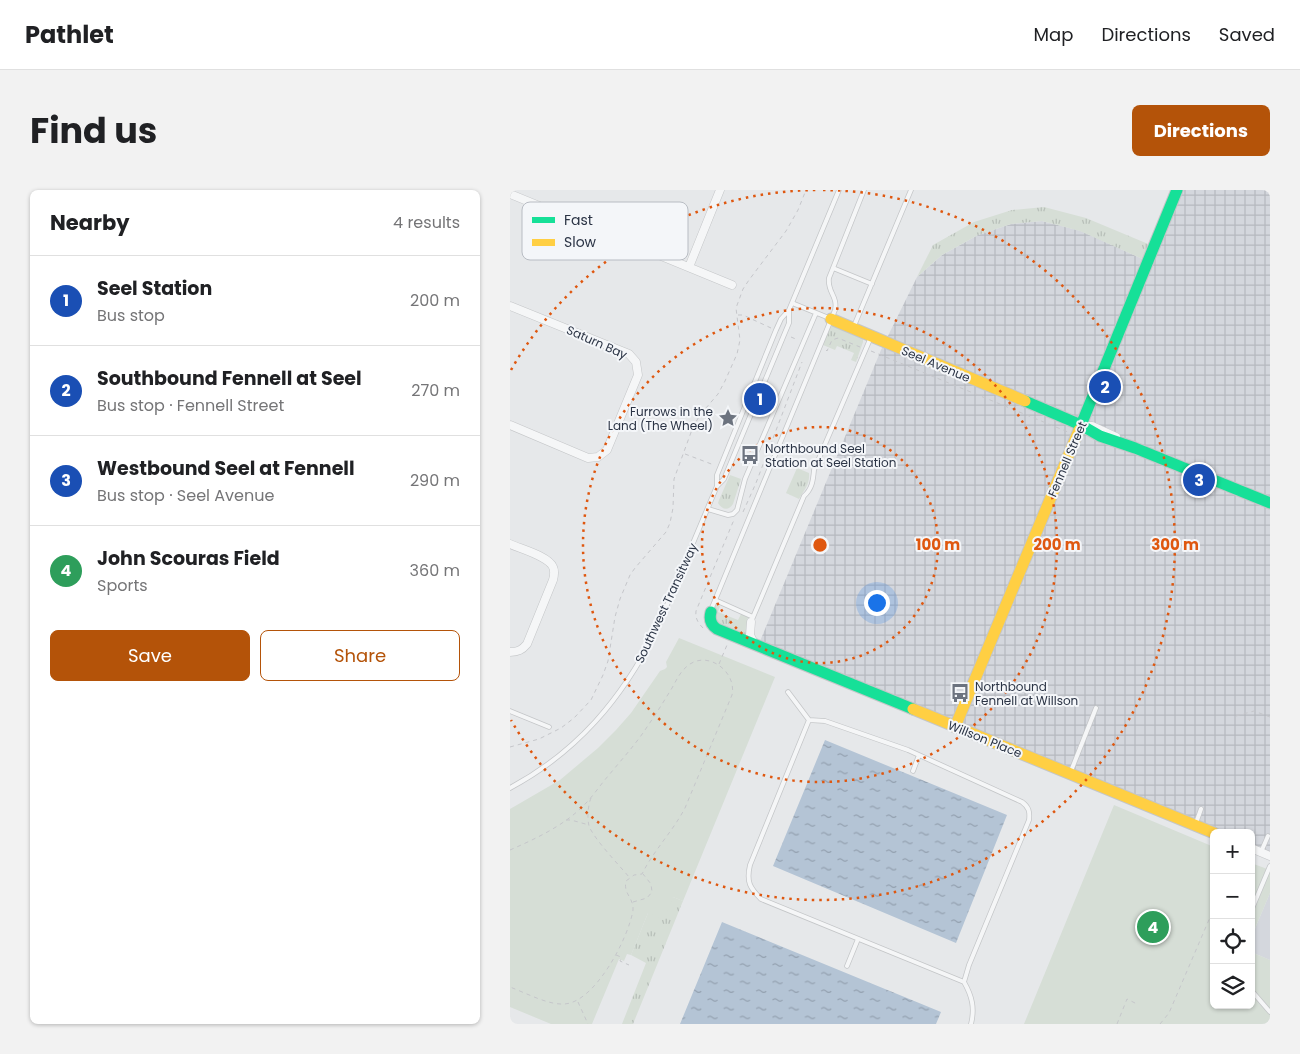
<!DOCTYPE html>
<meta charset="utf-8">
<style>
body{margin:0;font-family:Poppins,sans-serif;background:#f2f2f2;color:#202124}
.controls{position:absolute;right:15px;bottom:15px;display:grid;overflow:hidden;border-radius:8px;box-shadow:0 1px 4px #0004}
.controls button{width:45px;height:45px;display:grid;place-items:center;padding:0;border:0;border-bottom:1px solid #e0e0e0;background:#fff;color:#202124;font:25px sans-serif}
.you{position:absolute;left:366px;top:412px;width:18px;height:18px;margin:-12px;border:4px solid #fff;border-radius:50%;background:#1a73e8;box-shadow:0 0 0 8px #1a73e833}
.badge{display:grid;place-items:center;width:32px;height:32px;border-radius:50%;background:#b45309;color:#fff;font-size:16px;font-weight:700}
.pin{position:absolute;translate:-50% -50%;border:2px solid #fff;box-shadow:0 1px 5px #0006}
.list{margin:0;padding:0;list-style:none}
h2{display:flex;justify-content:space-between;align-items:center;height:65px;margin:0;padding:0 20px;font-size:21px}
h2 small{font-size:16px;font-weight:400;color:#757577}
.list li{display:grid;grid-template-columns:32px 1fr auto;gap:15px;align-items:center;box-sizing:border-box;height:90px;padding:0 20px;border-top:1px solid #e0e0e0}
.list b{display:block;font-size:19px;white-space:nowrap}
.list p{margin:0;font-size:16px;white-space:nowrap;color:#757577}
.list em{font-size:16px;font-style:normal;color:#757577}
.actions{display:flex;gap:10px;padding:15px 20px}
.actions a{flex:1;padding:11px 0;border:1px solid #b45309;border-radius:8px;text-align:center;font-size:18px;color:#b45309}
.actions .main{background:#b45309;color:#fff}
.icon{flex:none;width:28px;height:28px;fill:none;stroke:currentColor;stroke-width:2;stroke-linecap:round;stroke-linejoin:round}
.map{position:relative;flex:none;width:760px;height:834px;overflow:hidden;border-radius:8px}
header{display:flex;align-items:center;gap:30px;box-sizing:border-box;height:70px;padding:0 25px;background:#fff;border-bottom:1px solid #e0e0e0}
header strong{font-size:24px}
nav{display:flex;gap:28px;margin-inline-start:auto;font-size:18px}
.intro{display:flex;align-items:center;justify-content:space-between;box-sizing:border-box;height:120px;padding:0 30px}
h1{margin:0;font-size:35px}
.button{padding:12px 22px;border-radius:8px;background:#b45309;color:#fff;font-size:18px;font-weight:700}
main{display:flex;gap:30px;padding:0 30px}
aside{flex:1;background:#fff;border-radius:8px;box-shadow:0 1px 4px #0004}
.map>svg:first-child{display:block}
.built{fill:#d4d7dd}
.industrial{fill:url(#industrial-grid)}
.grass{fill:url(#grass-tufts)}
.park{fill:#d6ded6}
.water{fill:url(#water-ripples)}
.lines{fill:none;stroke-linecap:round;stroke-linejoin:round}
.lane-casing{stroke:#c4c6c8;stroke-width:5.5}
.street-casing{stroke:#c4c6c8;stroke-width:9}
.fast-casing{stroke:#c4c6c8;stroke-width:13}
.slow-casing{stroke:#c4c6c8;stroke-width:13}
.path{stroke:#c5c6ca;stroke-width:1;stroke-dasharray:4 4;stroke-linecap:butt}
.lane{stroke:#f5f6f7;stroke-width:4}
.street{stroke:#f5f6f7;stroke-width:8}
.fast{stroke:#16e098;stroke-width:11}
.slow{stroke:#ffcf43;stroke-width:11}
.ring{fill:none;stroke:#df570f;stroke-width:2.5;stroke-dasharray:2.5 5}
.labels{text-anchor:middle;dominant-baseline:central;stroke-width:4;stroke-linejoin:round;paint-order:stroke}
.street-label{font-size:12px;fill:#2b3445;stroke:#f4f6f9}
.poi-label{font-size:12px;fill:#2b3445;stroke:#f4f6f9;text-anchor:start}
.key{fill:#f4f6f9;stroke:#b8bcc3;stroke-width:1}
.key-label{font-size:14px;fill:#2b3445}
.centre{fill:#df570f;stroke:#f4f6f9;stroke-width:2.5}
.ring-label{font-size:15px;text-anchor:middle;font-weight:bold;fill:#df570f;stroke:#f4f6f9;stroke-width:4;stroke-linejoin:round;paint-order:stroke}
</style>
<header>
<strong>Pathlet</strong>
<nav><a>Map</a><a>Directions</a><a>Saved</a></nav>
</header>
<div class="intro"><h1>Find us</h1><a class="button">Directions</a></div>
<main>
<aside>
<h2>Nearby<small>4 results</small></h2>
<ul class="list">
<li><span class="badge" style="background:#1a4fb4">1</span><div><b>Seel Station</b><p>Bus stop</p></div><em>200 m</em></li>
<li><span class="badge" style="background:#1a4fb4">2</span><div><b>Southbound Fennell at Seel</b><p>Bus stop · Fennell Street</p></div><em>270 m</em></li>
<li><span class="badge" style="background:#1a4fb4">3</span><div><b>Westbound Seel at Fennell</b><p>Bus stop · Seel Avenue</p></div><em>290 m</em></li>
<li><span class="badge" style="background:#2e9e5b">4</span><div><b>John Scouras Field</b><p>Sports</p></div><em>360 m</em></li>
</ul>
<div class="actions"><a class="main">Save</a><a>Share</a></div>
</aside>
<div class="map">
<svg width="760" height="834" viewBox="0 0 760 834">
<defs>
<pattern id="industrial-grid" width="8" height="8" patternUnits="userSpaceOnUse" patternTransform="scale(1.25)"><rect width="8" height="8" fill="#d4d7dd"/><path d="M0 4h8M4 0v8" fill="none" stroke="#b6b9bf"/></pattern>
<pattern id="grass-tufts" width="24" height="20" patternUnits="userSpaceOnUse" patternTransform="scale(1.25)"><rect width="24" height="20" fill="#d6ded6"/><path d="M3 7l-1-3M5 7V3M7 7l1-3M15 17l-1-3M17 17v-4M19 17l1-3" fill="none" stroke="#b8bfb9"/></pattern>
<pattern id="water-ripples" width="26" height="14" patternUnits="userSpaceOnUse" patternTransform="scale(1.25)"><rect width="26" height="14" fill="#b4c4d5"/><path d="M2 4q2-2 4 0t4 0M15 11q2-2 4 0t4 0" fill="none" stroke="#93a0af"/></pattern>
</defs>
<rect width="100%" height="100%" fill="#e6e8ea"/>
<!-- built -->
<path class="built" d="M 760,703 L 760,770 L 741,762 L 741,748 Z"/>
<!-- industrial -->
<path class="industrial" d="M 667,0 L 760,0 L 760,666 L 741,658 L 741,643 L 704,643 L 248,456 L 371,160 L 407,87 L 432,65 L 468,45 L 501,34 L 532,31 L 571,41 L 637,71 Z"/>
<!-- grass -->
<path class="grass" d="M 534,17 L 576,28 L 643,56 L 637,71 L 570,41 L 532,31 L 501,34 L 468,45 L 432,65 L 407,87 L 423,55 L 464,32 L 502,20 Z
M 322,136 L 353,149 L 353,152 L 346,172 L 341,170 L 344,163 L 327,156 L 325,160 L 313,155 L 319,139 Z
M 287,278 L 299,283 C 300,295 294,300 289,309 L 276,303 Z
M 220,285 L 231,289 L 223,314 C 219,321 212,320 208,313 L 209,310 Z
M 206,414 L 210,416 L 208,422 L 228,430 L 231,424 L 238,427 L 236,438 L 236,446 L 204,432 L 203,419 Z
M 163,707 L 173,711 L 123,834 L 112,834 L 136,773 L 121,765 L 138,723 Z"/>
<!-- park -->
<path class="park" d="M 169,448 L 265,487 L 173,711 L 163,707 L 154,730 L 138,723 L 121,765 L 117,764 L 114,771 L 109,769 L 82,834 L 41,834 L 0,817 L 0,619 L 50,590 L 88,558 L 106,540 L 121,523 L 150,481 L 155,479 L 157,477 L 156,472 Z
M 604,615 L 704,657 L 704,815 L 741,815 L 741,762 L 760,770 L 760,834 L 514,834 Z
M 741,673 L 760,680 L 760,703 L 741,748 Z"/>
<!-- water -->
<path class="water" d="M 315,550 L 497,625 L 446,753 L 263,676 Z
M 212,732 L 431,822 L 426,834 L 170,834 Z"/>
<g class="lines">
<!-- lane casing -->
<g class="lane-casing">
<path id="lane" d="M 323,78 L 362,94
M 282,113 L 319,128
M 344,136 L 401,0
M 207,296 L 207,285 L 266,140 L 271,129 L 279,120 L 329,0
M 198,319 L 218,325 L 223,324 L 227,320 L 235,289 L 306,123
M 205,410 L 243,427
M 201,420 L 325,120 C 328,106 317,102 319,88 L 354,0
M 241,432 L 294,306 C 302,299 303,291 304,280 L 361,147
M 278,502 L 299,530 L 315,531 L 398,560 L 512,612 C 519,617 520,622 519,630 L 459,775 L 454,792 C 462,806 465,818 461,834
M 0,521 L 39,537
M 299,530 L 240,675 C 236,692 240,698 251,709 L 454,792
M 403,581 L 409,565
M 561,581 L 586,518
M 0,598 C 67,562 112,509 146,441 L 207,296 L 214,289 L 279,133 L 279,120
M 686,633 L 691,619
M 751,662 L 758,646
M 741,721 L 760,676
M 337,776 L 348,749
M 741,800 L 760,822"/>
</g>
<!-- street casing -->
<g class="street-casing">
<path id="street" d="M 0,4 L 222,95
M 179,77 L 210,0
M 0,116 L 119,164 L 126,172 L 128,185 L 97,260 L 88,267 L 78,268 L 0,235
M 575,236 L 582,236 L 606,247
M 0,354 C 11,359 38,366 43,377 C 45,381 44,386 43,390 L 17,454 C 12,460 8,462 0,462
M 241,432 L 240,445 L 245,455
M 741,658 L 760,666"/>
</g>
<!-- fast casing -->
<g class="fast-casing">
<path id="fast" d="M 515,211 L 571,235 L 590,246 L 625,258 L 760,313
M 569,240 L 667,0
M 201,422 C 199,429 201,435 207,439 L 403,519"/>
</g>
<!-- slow casing -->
<g class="slow-casing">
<path id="slow" d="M 321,129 L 515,211
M 403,519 L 704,643
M 445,537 L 569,240"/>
</g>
<!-- path -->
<path class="path" d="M 228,125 L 233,125 L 261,138
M 281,147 L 288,150
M 316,160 L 317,161 L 322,150 L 328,148 L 350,157
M 361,161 L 558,242
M 175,264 L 204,275
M 233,322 L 246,293 L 292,172
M 193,438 C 188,433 185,428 186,421 L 223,332 L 225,330
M 209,474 L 217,455
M 726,526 L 744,521 L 760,527
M 0,557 L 29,549 L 51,538 L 64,528 L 81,510 L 93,485 L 98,471 L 105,427 L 110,409 L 120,385 L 125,378 L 156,342 L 160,333 L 163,318 L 164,289 L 183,237 L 190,225 L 208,204 L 215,191 L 227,164 L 230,150 L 226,118 L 233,99 L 239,90 L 276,41 L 288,20 L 296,0
M 81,608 C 78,615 77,628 79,636 C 84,649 109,675 119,687
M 56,630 L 61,630 L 79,635
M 0,660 C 25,649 53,636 72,617 C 82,608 90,595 99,585 C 112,569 126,554 137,537 C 146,524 154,511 162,498 C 167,489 171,480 180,474 C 200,461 227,483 222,505 L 175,618 C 163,641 144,660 132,684 L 124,685 L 116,691 C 113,704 124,708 123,720 C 119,747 85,813 54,814 C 38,815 16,803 0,797
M 123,712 L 137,708 L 142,702 L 141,694 L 133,684
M 106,765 L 111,767 L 110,771 L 119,775
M 68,812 L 78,834
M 607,834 L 617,809 L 627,814
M 650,834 L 659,823 L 704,718"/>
<!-- lane -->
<use href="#lane" class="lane"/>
<!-- street -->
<use href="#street" class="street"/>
<!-- fast -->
<use href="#fast" class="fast"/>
<!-- slow -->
<use href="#slow" class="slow"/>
</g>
<!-- distance rings -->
<g class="ring">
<circle cx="310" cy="355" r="118"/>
<circle cx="310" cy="355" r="237"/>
<path d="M1 180A355 355 0 0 1 307 0M313 0A355 355 0 1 1 1 530"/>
</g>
<!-- icons -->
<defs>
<g id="sight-bare" transform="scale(1.5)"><path d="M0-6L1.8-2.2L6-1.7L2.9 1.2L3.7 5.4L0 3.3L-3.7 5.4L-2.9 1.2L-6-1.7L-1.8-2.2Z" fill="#6c737f" stroke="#f4f6f9" stroke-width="2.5" paint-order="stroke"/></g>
<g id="bus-bare" transform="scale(1.5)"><path d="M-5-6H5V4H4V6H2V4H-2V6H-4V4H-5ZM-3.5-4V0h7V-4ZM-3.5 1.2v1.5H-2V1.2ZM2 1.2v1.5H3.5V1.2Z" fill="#6c737f" stroke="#f4f6f9" stroke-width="2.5" paint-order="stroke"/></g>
</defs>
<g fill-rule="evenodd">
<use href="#sight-bare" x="218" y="228"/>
<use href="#bus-bare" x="240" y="265"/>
<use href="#bus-bare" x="450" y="503"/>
</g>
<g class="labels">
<!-- street labels -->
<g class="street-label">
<text transform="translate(87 152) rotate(24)">Saturn Bay</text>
<text transform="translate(426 174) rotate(23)">Seel Avenue</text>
<text transform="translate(557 269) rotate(-67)">Fennell Street</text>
<text transform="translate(156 413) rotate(-65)">Southwest Transitway</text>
<text transform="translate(475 549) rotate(22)">Willson Place</text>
</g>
<!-- poi labels -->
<g class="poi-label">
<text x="203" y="221" text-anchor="end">Furrows in the<tspan x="203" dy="14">Land (The Wheel)</tspan></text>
<text x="255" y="258">Northbound Seel<tspan x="255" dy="14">Station at Seel Station</tspan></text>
<text x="465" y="496">Northbound<tspan x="465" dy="14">Fennell at Willson</tspan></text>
</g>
</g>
<!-- legend -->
<rect x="12" y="12" width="166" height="58" rx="8" class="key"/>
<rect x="22" y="27" width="23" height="6" fill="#16e098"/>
<rect x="22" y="49" width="23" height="7" fill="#ffcf43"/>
<g class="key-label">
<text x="54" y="35">Fast</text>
<text x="54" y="57">Slow</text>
</g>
<circle cx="310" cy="355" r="8" class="centre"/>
<g class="ring-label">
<text x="428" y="360">100 m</text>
<text x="547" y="360">200 m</text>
<text x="665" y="360">300 m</text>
</g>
</svg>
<div class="controls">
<button>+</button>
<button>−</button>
<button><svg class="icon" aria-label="locate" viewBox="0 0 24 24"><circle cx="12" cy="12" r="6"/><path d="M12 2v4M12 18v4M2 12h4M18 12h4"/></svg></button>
<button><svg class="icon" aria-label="layers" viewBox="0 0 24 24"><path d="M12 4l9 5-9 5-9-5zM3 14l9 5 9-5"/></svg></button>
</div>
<div class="you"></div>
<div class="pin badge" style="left:250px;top:209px;background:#1a4fb4">1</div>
<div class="pin badge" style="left:595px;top:197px;background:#1a4fb4">2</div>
<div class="pin badge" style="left:689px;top:290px;background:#1a4fb4">3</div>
<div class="pin badge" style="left:643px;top:737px;background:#2e9e5b">4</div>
</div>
</main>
